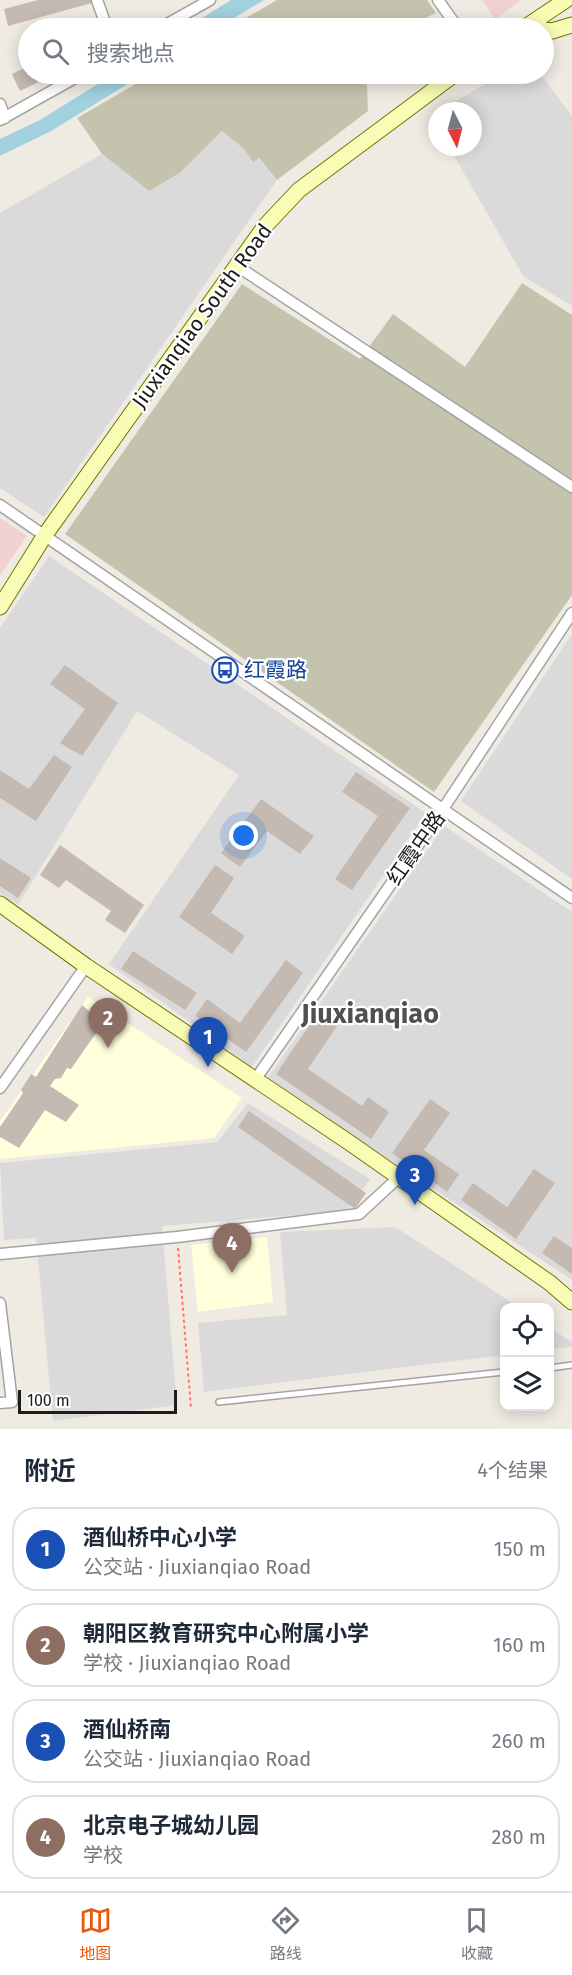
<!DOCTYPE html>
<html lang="zh">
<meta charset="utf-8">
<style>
body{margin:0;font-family:"Fira Sans","Noto Sans SC",sans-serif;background:#f6f6f7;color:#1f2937}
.controls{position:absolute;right:18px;bottom:18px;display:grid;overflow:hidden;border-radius:12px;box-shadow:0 3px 15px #0003}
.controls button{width:54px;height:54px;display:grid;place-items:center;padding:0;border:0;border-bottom:2px solid #e0e1e3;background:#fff;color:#1f2937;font:30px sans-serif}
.compass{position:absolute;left:428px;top:102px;width:54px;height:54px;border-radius:50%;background:#fff;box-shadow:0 3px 15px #0003;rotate:174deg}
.scale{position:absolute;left:18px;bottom:15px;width:159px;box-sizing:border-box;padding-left:6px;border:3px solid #1d1d1d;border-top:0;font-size:16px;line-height:21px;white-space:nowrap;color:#1d1d1d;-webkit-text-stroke:4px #fff;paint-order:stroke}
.you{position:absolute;left:244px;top:836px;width:21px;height:21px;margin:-15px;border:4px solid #fff;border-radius:50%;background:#1a73e8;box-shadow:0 0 0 9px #1a73e833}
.badge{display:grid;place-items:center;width:39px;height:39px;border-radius:50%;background:#ea580c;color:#fff;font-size:20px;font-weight:700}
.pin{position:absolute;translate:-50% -50px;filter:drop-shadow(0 2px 3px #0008)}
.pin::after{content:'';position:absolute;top:32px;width:21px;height:18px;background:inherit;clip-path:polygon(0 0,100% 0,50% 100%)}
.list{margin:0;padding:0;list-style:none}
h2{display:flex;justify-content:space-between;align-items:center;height:78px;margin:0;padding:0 24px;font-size:26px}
h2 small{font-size:20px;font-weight:400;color:#747a83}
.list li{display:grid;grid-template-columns:39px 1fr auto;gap:18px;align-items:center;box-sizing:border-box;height:84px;margin:0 12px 12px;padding:0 12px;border:2px solid #e0e1e3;border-radius:24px}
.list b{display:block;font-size:22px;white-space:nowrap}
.list p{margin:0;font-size:20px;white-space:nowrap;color:#747a83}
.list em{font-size:20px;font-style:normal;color:#747a83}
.icon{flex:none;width:33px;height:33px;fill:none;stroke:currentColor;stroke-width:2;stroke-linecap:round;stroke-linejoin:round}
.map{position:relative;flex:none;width:572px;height:1429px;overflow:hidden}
.search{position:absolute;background:#fff;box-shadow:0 3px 15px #0003;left:18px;right:18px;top:18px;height:66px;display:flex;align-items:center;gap:15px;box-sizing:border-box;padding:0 21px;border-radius:33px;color:#747a83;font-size:22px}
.sheet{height:462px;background:#fff}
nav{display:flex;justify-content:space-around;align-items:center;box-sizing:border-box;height:84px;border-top:2px solid #e0e1e3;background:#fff;font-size:16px;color:#747a83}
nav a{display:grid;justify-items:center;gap:3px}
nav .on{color:#ea580c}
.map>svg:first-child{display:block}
.residential{fill:#dbdada}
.commercial{fill:#f1d2d1}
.education{fill:#ffffdc}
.construction{fill:#c4c4ae}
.water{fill:#a1d1df}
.building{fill:#c4bab2}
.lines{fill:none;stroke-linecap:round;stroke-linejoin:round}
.lane-casing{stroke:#a4a4a4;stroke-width:8}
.street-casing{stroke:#a4a4a4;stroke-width:13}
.secondary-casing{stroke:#6c7801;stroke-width:17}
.path{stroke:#ff7264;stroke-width:2;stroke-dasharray:3 3;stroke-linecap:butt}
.lane{stroke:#fff;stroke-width:5}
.street{stroke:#fff;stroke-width:10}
.secondary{stroke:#f9fcb4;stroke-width:15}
.labels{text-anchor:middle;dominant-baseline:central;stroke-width:4.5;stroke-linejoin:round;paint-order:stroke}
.street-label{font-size:21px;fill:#1d1d1d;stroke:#fff}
.transit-label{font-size:21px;fill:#164399;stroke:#fff;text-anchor:start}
.district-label{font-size:27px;font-weight:bold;fill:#505050;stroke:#fff}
</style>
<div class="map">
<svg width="572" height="1429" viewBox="0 0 572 1429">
<rect width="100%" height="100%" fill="#efebe3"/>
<!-- residential -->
<path class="residential" d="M 501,74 L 540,74 L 572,116 L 572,306 L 523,276 L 449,147 L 473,147 L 473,111 L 440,111 Z
M 222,131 L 243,148 L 253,161 L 258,158 L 277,180 L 44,517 L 0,488 L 0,213 L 102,154 L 149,191 L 180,173 Z
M 49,556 L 426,813 L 252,1067 L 109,964 L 239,775 L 137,711 L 18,905 L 0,893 L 0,628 Z
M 572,634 L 572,879 L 461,801 Z
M 444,826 L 572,912 L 572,1280 L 267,1079 Z
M 248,1103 L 370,1179 L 347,1211 L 162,1226 L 177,1405 L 53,1421 L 36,1238 L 4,1240 L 0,1163 L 217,1142 Z
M 395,1227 L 519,1307 L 504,1308 L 504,1355 L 204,1392 L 198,1323 L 287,1315 L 280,1232 Z
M 550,1328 L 572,1342 L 572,1347 L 550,1349 Z"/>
<!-- commercial -->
<path class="commercial" d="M 482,0 L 521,0 L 495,19 Z
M 0,518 L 27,536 L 0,575 Z"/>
<!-- education -->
<path class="education" d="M 88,997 L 242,1098 L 214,1138 L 0,1159 L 0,1121 Z
M 267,1237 L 273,1302 L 198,1312 L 191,1245 Z"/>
<!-- construction -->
<path class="construction" d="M 277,0 L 427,0 L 436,13 L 404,28 L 229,28 Z
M 153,74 L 363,74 L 367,86 L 368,111 L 277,180 L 259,158 L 253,162 L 243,148 L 222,131 L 180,173 L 149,191 L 102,154 L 77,118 Z
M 522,283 L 572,315 L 572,595 L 434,792 L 65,534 L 242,284 L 360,359 L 393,314 L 465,367 Z"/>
<!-- water -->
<path class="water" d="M 231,0 L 264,0 L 217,28 L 186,28 Z
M 114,74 L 144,74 L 51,131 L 0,156 L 0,139 L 40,120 Z"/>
<!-- building -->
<path class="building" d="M 38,0 L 91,0 L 92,3 L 8,26 L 4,9 Z
M 28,66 L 28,74 L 55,74 L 20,91 L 12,74 Z
M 65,665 L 118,703 L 82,756 L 60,743 L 85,709 L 50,684 Z
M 54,755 L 72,767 L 36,821 L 0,798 L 0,770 L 29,789 Z
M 356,772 L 410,808 L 352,890 L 335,879 L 378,816 L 342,792 Z
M 261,799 L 314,836 L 300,854 L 267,831 L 240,867 L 221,853 Z
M 60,845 L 144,905 L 125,933 L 105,920 L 111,911 L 66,880 L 59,888 L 40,875 Z
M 0,858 L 31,878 L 18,898 L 0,886 Z
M 215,865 L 234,878 L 211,913 L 245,936 L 232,954 L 179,917 Z
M 133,951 L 197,993 L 185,1010 L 121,969 Z
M 286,960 L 303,973 L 246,1052 L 195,1016 L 207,999 L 240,1023 Z
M 82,1005 L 103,1023 L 71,1069 L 67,1068 L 61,1078 L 55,1079 L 50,1086 L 79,1105 L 66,1122 L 45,1110 L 19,1148 L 0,1137 L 0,1127 L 23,1093 L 21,1090 L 31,1074 L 36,1077 Z
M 320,1010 L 339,1023 L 308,1069 L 362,1106 L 368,1097 L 389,1112 L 371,1139 L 276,1074 Z
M 430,1099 L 450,1113 L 424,1150 L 459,1174 L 447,1192 L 392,1153 Z
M 249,1111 L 366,1193 L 355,1209 L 238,1127 Z
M 534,1169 L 555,1183 L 516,1239 L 461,1200 L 473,1183 L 507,1207 Z
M 554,1236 L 572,1248 L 572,1274 L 542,1253 Z"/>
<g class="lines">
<!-- lane casing -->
<g class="lane-casing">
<path id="lane" d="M 550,1368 L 572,1365
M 219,1402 L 504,1372"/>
</g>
<!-- street casing -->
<g class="street-casing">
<path id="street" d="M 97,0 L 107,28
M 438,0 L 458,28
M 160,28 L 210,0
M 0,104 L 5,118
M 0,120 L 82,74
M 237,266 L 572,487
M 0,505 L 572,898
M 255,1080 L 443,809 L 572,613
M 0,1088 L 86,966
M 0,1254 L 177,1237 L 359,1214 L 399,1177
M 0,1303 L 12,1402 L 0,1403"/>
</g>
<!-- secondary casing -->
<g class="secondary-casing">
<path id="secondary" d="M 524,28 L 566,0
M 544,30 L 552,31 L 572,25
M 0,607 L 45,535 L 265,226 L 299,190 L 455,74
M 0,904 L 86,966 L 350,1143 L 550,1283 L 572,1302"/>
</g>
<!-- path -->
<path class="path" d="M 178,1248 L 191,1408"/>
<!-- lane -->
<use href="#lane" class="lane"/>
<!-- street -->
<use href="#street" class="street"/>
<!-- secondary -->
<use href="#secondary" class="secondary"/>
</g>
<!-- icons -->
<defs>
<g id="bus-ring" transform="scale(1.35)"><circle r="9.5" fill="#fff" stroke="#1a4fb4" stroke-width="1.5"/><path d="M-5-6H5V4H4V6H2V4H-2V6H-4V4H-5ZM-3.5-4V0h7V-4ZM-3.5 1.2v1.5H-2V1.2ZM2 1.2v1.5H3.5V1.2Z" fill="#1a4fb4"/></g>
</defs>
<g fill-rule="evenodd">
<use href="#bus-ring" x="225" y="670"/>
</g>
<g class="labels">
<!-- street labels -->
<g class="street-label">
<text transform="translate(202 316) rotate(-54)">Jiuxianqiao South Road</text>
<text transform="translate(416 848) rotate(-55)">红霞中路</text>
</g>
<!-- transit labels -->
<g class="transit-label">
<text x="244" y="670">红霞路</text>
</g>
<!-- district labels -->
<g class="district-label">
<text x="370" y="1014">Jiuxianqiao</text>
</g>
</g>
</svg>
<div class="controls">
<button><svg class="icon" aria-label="locate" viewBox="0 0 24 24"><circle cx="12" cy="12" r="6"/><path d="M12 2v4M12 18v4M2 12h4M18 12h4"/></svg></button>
<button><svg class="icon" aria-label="layers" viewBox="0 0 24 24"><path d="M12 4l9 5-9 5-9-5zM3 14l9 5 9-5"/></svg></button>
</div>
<svg class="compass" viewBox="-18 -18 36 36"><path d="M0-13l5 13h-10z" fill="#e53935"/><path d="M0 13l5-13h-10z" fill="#747a83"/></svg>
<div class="scale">100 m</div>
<div class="you"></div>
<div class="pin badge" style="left:208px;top:1067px;background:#1a4fb4">1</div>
<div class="pin badge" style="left:108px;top:1048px;background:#8d6e63">2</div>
<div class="pin badge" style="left:415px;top:1205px;background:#1a4fb4">3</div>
<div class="pin badge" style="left:232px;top:1273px;background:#8d6e63">4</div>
<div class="search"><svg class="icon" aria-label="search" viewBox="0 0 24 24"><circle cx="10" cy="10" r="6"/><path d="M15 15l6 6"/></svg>搜索地点</div>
</div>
<section class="sheet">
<h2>附近<small>4个结果</small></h2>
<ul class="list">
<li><span class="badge" style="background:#1a4fb4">1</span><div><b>酒仙桥中心小学</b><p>公交站 · Jiuxianqiao Road</p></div><em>150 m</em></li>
<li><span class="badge" style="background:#8d6e63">2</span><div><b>朝阳区教育研究中心附属小学</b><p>学校 · Jiuxianqiao Road</p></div><em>160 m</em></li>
<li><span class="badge" style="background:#1a4fb4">3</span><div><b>酒仙桥南</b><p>公交站 · Jiuxianqiao Road</p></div><em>260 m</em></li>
<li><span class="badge" style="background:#8d6e63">4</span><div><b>北京电子城幼儿园</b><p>学校</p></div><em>280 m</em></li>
</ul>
</section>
<nav>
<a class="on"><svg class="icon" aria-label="map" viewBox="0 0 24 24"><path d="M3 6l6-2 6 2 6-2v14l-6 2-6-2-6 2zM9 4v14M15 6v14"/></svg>地图</a>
<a><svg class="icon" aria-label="directions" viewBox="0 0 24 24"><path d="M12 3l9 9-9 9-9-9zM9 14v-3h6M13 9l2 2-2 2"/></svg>路线</a>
<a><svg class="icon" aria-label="saved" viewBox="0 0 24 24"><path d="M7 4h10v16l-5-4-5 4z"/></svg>收藏</a>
</nav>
